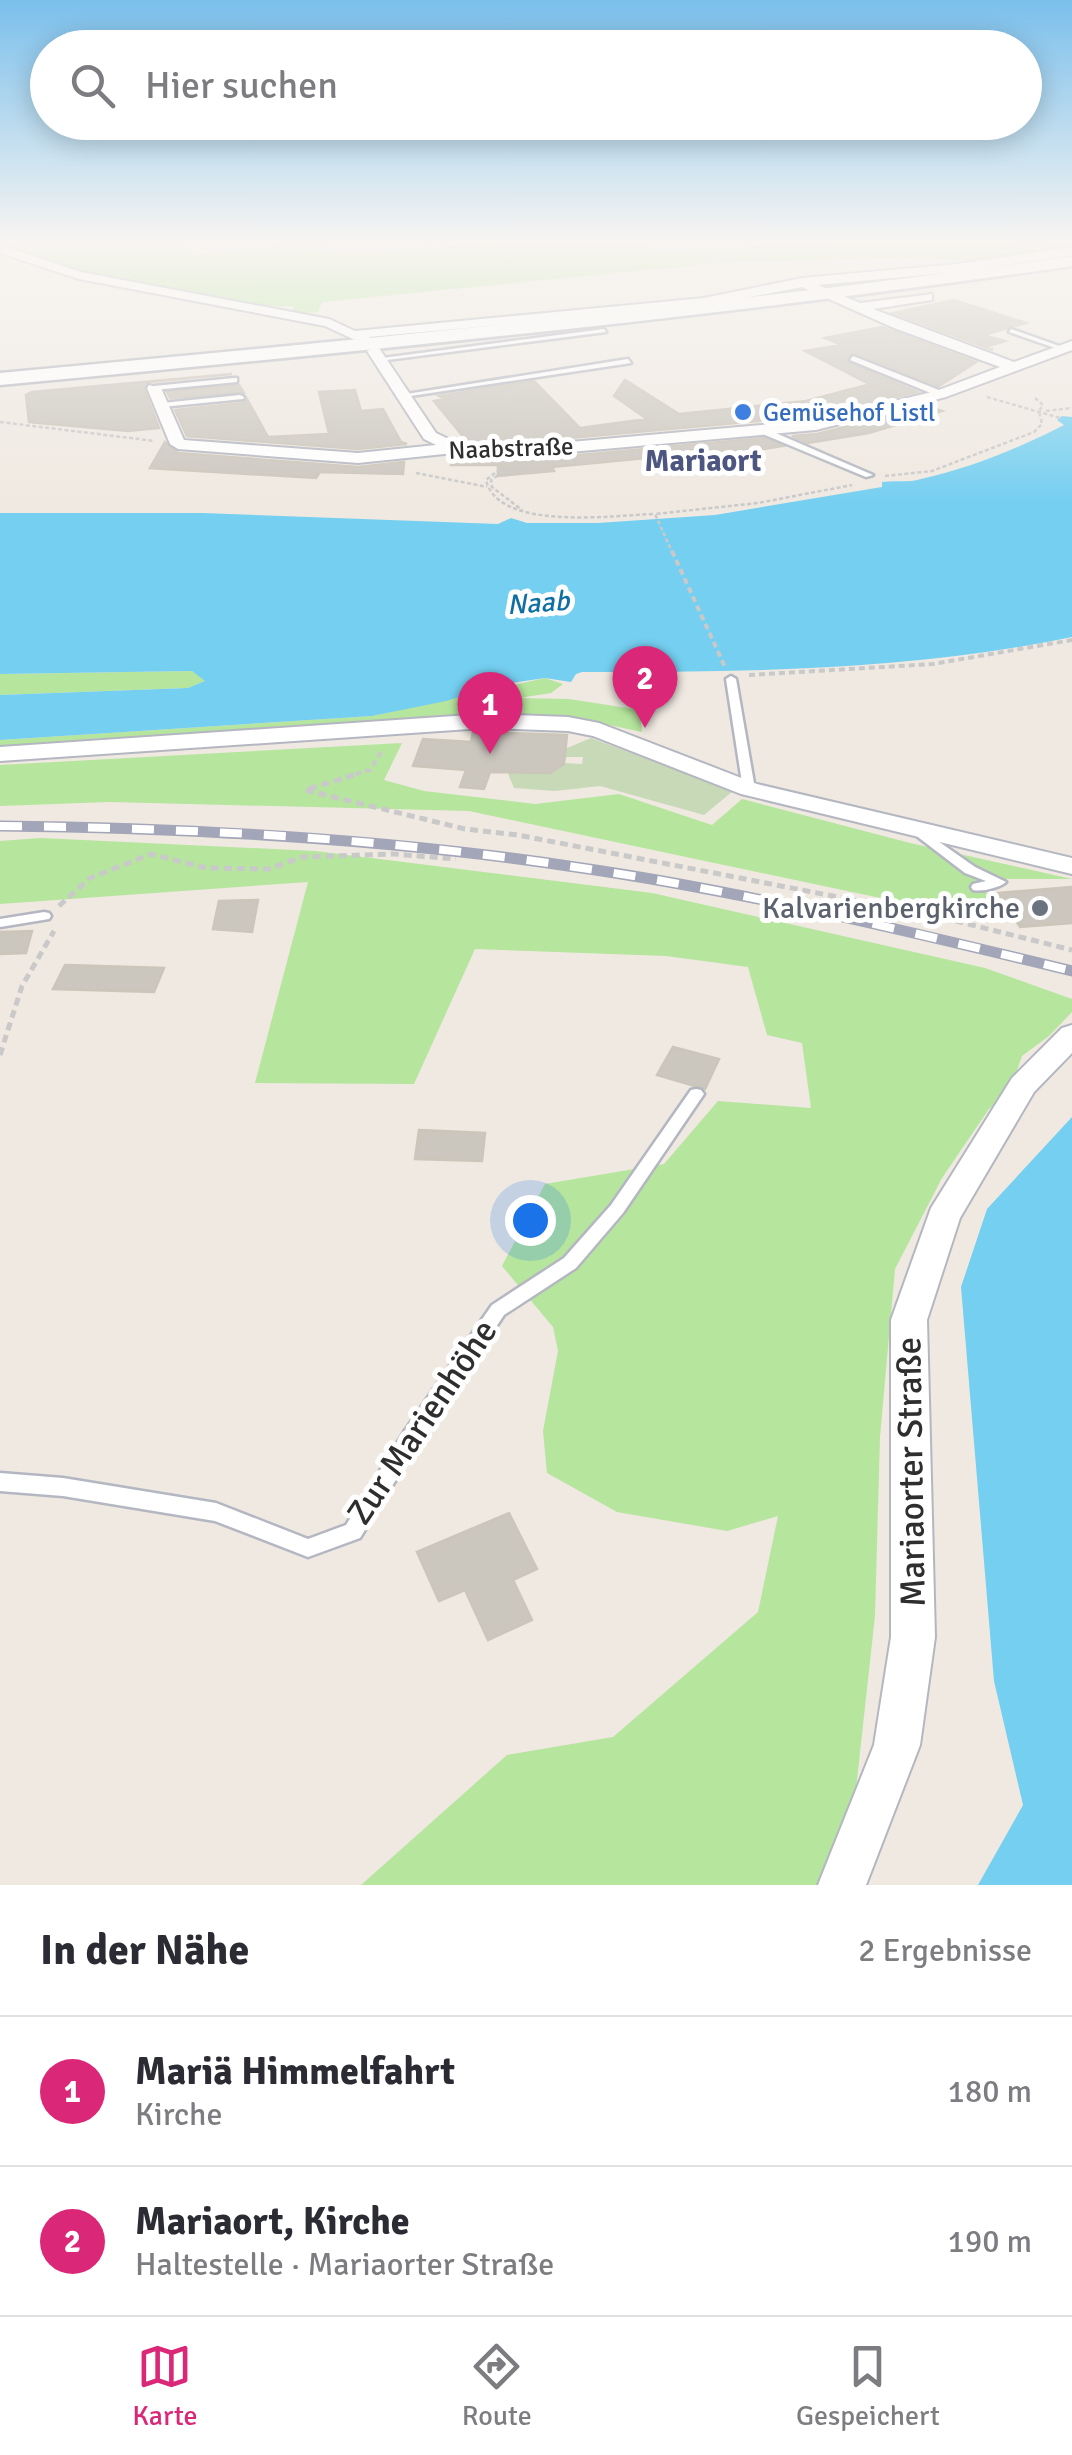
<!DOCTYPE html>
<html lang="de">
<meta charset="utf-8">
<style>
body{margin:0;font-family:Signika,sans-serif;background:#f7f7f7;color:#2b2b33}
.you{position:absolute;left:530px;top:1220px;width:35px;height:35px;margin:-25px;border:8px solid #fff;border-radius:50%;background:#1a73e8;box-shadow:0 0 0 15px #1a73e833}
.badge{display:grid;place-items:center;width:65px;height:65px;border-radius:50%;background:#db2777;color:#fff;font-size:32px;font-weight:700}
.pin{position:absolute;translate:-50% -82px;filter:drop-shadow(0 2px 5px #0008)}
.pin::after{content:'';position:absolute;top:52px;width:35px;height:30px;background:inherit;clip-path:polygon(0 0,100% 0,50% 100%)}
.list{margin:0;padding:0;list-style:none}
h2{display:flex;justify-content:space-between;align-items:center;height:130px;margin:0;padding:0 40px;font-size:42px}
h2 small{font-size:32px;font-weight:400;color:#7c7c81}
.list li{display:grid;grid-template-columns:65px 1fr auto;gap:30px;align-items:center;box-sizing:border-box;height:150px;padding:0 40px;border-top:2px solid #e1e1e2}
.list b{display:block;font-size:38px;white-space:nowrap}
.list p{margin:0;font-size:32px;white-space:nowrap;color:#7c7c81}
.list em{font-size:32px;font-style:normal;color:#7c7c81}
.icon{flex:none;width:55px;height:55px;fill:none;stroke:currentColor;stroke-width:2;stroke-linecap:round;stroke-linejoin:round}
.map{position:relative;flex:none;width:1072px;height:1885px;overflow:hidden}
.search{position:absolute;background:#fff;box-shadow:0 5px 25px #0003;left:30px;right:30px;top:30px;height:110px;display:flex;align-items:center;gap:25px;box-sizing:border-box;padding:0 35px;border-radius:55px;color:#7c7c81;font-size:38px}
.sheet{height:430px;background:#fff}
nav{display:flex;justify-content:space-around;align-items:center;box-sizing:border-box;height:140px;border-top:2px solid #e1e1e2;background:#fff;font-size:28px;color:#7c7c81}
nav a{display:grid;justify-items:center;gap:5px}
nav .on{color:#db2777}
.map>svg:first-child{display:block}
.green{fill:#b6e59e}
.cemetery{fill:#c8d9b8}
.water{fill:#75cff0}
.building{fill:#cbc7bf;stroke:#cbc5ba;stroke-width:2.5}
.lines{fill:none;stroke-linecap:round;stroke-linejoin:round}
.lane-casing{stroke:#b4b7c1;stroke-width:5}
.street-casing{stroke:#b4b7c1;stroke-width:4}
.secondary-casing{stroke:#b4b7c1;stroke-width:5}
.path-far2{stroke:#c9c9c9;stroke-width:2.5;stroke-dasharray:4 2.5;stroke-linecap:butt}
.path-far1{stroke:#c9c9c9;stroke-width:4;stroke-dasharray:6 4;stroke-linecap:butt}
.path{stroke:#c9c9c9;stroke-width:5;stroke-dasharray:8 5;stroke-linecap:butt}
.lane{fill:#fff;fill-rule:evenodd}
.street{fill:#fff;fill-rule:evenodd}
.secondary{fill:#fff;fill-rule:evenodd}
.rail-casing{stroke:#a3a6b8;stroke-width:11}
.rail{stroke:#fff;stroke-width:8;stroke-dasharray:22;stroke-linecap:butt}
.shop-dot{fill:#3f7fe0;stroke:#fff;stroke-width:4}
.worship-dot{fill:#6b7280;stroke:#fff;stroke-width:4}
.labels{text-anchor:middle;dominant-baseline:central;stroke-width:10;stroke-linejoin:round;paint-order:stroke}
.far-shop-label{font-size:25px;fill:#366cbe;stroke:#fff;text-anchor:start}
.far-street-label{font-size:25px;fill:#2e2e2e;stroke:#fff}
.far-water-label{font-size:28px;font-style:italic;fill:#0d6fa3;stroke:#fff}
.far-quarter-label{font-size:30px;font-weight:bold;fill:#4d5680;stroke:#fff}
.worship-label{font-size:30px;fill:#5b616d;stroke:#fff;text-anchor:end}
.near-street-label{font-size:35px;fill:#2e2e2e;stroke:#fff}
</style>
<div class="map">
<svg width="1072" height="1885" viewBox="0 0 1072 1885">
<rect width="100%" height="100%" fill="#efe9e1"/>
<!-- green -->
<path class="green" d="M 3,239 L 180,239 L 193,255 L 276,246 L 359,252 L 560,239 L 634,239 L 657,251 L 901,239 L 1072,239 L 1072,249 L 1001,261 L 895,258 L 718,263 L 322,302 L 318,312 L 293,314 L 293,306 C 205,310 85,276 1,248 Z
M 192,671 L 206,681 L 188,688 L 0,695 L 0,674 Z
M 545,678 L 563,684 L 551,693 L 519,698 L 569,699 L 640,710 L 642,732 L 567,716 L 474,716 L 477,698 L 515,698 L 475,697 L 470,715 L 238,736 L 0,750 L 0,740 L 372,716 Z
M 402,743 L 384,780 L 424,791 L 535,804 L 619,794 L 712,825 L 742,799 L 910,843 L 1072,879 L 1000,879 L 975,918 L 469,811 L 110,802 L 0,806 L 0,765 Z
M 41,838 L 315,851 L 652,893 L 985,968 L 1072,999 L 1072,1012 L 1049,1036 L 1022,1056 L 1010,1090 L 989,1109 L 942,1178 L 895,1269 L 880,1437 L 875,1616 L 855,1798 L 824,1885 L 361,1885 L 507,1755 L 613,1737 L 758,1612 L 778,1516 L 727,1531 L 617,1512 L 547,1473 L 543,1431 L 558,1351 L 553,1327 L 502,1266 L 545,1184 L 664,1164 L 718,1101 L 811,1108 L 802,1043 L 767,1035 L 748,967 L 666,956 L 475,949 L 414,1084 L 255,1083 L 308,882 L 0,904 L 0,841 Z"/>
<!-- cemetery -->
<path class="cemetery" d="M 591,738 L 733,791 L 704,815 L 600,786 L 555,791 L 514,788 L 507,771 L 550,773 L 564,763 L 582,764 L 583,757 L 565,757 L 560,751 Z"/>
<!-- water -->
<path class="water" d="M 1062,416 L 1072,417 L 1072,637 C 908,671 749,672 582,672 L 576,674 L 571,682 L 545,678 L 498,685 L 446,701 L 372,716 L 0,740 L 0,695 L 188,688 L 205,681 L 192,671 L 0,674 L 0,513 L 203,513 L 498,524 L 511,518 L 527,523 L 598,523 L 715,515 L 882,487 L 882,482 C 895,480 908,483 921,479 C 971,468 1019,448 1064,425 L 1057,420 Z
M 1072,1117 L 1072,1885 L 978,1885 L 1023,1805 L 994,1681 L 961,1287 L 987,1209 Z"/>
<!-- building -->
<path class="building" d="M 954,300 L 1026,323 L 983,335 L 1005,341 L 985,347 L 993,350 L 893,313 Z
M 882,327 L 976,362 L 939,386 L 852,352 L 847,358 L 849,363 L 917,392 L 815,416 L 514,443 L 466,440 L 434,401 L 444,399 L 439,396 L 534,381 L 580,428 L 647,419 L 614,396 L 625,380 L 679,414 L 806,401 L 867,385 L 877,388 L 805,351 L 842,345 L 825,338 Z
M 232,374 L 148,382 L 144,389 L 159,428 L 128,431 L 29,422 L 26,395 L 32,392 Z
M 239,385 L 244,393 L 170,398 L 167,392 Z
M 355,390 L 361,411 L 383,409 L 401,442 L 407,444 L 358,449 L 187,436 L 175,410 L 243,403 L 247,399 L 268,437 L 329,434 L 319,392 Z
M 927,406 L 942,411 L 869,433 L 808,443 L 792,436 L 817,434 Z
M 764,438 L 783,446 L 726,455 L 720,451 L 552,467 L 554,471 L 498,476 L 498,465 L 451,465 L 454,457 L 514,461 Z
M 165,442 L 178,453 L 358,467 L 404,462 L 403,474 L 320,472 L 316,478 L 150,468 Z
M 473,732 L 567,735 L 564,764 L 550,773 L 490,772 L 484,789 L 460,787 L 466,770 L 413,766 L 423,739 L 471,742 Z
M 1072,887 L 1072,923 L 1020,927 L 998,893 Z
M 258,900 L 252,932 L 213,929 L 219,901 Z
M 32,931 L 26,953 L 0,954 L 0,932 Z
M 65,965 L 164,968 L 154,992 L 53,989 Z
M 673,1047 L 719,1059 L 705,1089 L 657,1075 Z
M 419,1130 L 485,1133 L 482,1161 L 415,1159 Z
M 509,1513 L 537,1569 L 513,1580 L 532,1620 L 488,1640 L 465,1590 L 439,1601 L 417,1552 Z"/>
<g class="lines">
<!-- lane casing -->
<g class="lane-casing">
<path id="lane" d="M 604,329 L 606,332 L 379,361 L 375,359 Z
M 1011,329 L 1065,348 L 1066,349 L 1061,350 L 1009,332 Z
M 853,356 L 944,392 L 945,394 L 938,396 L 850,360 Z
M 628,359 L 631,363 L 404,397 L 400,395 Z
M 234,378 L 237,378 L 237,382 L 154,390 L 150,388 L 154,386 Z
M 240,395 L 244,397 L 243,399 L 162,407 L 158,405 L 162,403 Z
M 758,428 L 764,428 L 873,475 L 866,477 L 758,432 Z
M 731,676 L 736,679 L 755,789 L 749,793 L 743,789 L 726,679 Z
M 918,827 L 975,867 L 1006,882 C 999,888 982,892 973,890 L 971,887 L 973,884 L 986,881 L 965,873 L 914,834 L 912,831 L 914,828 Z
M 44,912 L 49,913 L 51,916 L 49,919 L 0,927 L 0,919 Z
M 696,1089 L 701,1090 L 704,1094 L 623,1213 L 576,1268 L 504,1315 L 418,1444 L 360,1538 L 308,1557 L 215,1521 L 63,1496 L 0,1491 L 0,1473 L 63,1478 L 216,1503 L 308,1539 L 346,1525 L 404,1432 L 492,1305 L 564,1258 L 611,1205 L 691,1090 Z"/>
</g>
<!-- street casing -->
<g class="street-casing">
<path id="street" d="M 0,245 L 81,272 L 329,319 L 355,331 L 704,298 L 802,278 L 957,264 L 1072,247 L 1072,255 L 957,272 L 818,285 L 860,303 L 932,294 L 932,300 L 873,309 L 1014,362 L 1072,341 L 1072,350 L 946,397 L 816,430 L 514,457 L 454,453 L 358,463 L 178,449 L 170,444 L 147,388 L 149,385 L 161,388 L 184,440 L 358,453 L 436,445 L 424,439 L 367,351 L 374,347 L 379,348 L 436,433 L 457,443 L 514,447 L 816,420 L 936,391 L 1000,367 L 894,328 L 802,287 L 704,306 L 369,337 L 373,341 L 366,345 L 325,326 L 79,279 L 0,253 Z
M 484,714 L 568,717 L 599,723 L 757,784 L 1072,858 L 1072,874 L 741,794 L 593,736 L 568,731 L 484,728 L 0,761 L 0,747 Z
M 1072,1025 L 1072,1053 L 1034,1092 L 960,1218 L 927,1320 L 935,1637 L 920,1745 L 866,1885 L 818,1885 L 874,1745 L 891,1637 L 891,1320 L 931,1208 L 1012,1078 L 1062,1028 Z"/>
</g>
<!-- secondary casing -->
<g class="secondary-casing">
<path id="secondary" d="M 1072,256 L 1072,266 C 716,317 358,352 0,385 L 0,373 C 358,340 716,306 1072,256 Z"/>
</g>
<!-- path-far2 -->
<path class="path-far2" d="M 267,239 L 285,247 L 535,239
M 874,346 L 893,342
M 987,397 L 1060,418
M 1046,411 L 1072,408
M 0,422 L 155,441
M 500,469 L 486,480 C 498,532 614,515 655,514
M 503,472 L 491,480 L 492,487 L 522,510
M 416,473 L 487,487
M 885,476 L 932,471 L 1034,432 L 1042,424 L 1039,411 L 1043,405 L 1035,398
M 673,554 L 655,514 L 758,503 L 852,485"/>
<!-- path-far1 -->
<path class="path-far1" d="M 672,551 L 725,667
M 749,675 L 933,664 L 1072,640
M 346,777 L 370,770 L 383,749"/>
<!-- path -->
<path class="path" d="M 354,775 L 305,790 L 465,829 L 518,835 L 936,916 L 1072,950
M 59,906 L 90,878 L 151,854 L 206,868 L 269,869 L 302,857 L 394,854 L 456,859
M 977,906 L 989,911 L 990,900
M 936,916 L 945,904 L 967,903
M 0,1055 L 22,986 L 54,931"/>
<!-- lane -->
<use href="#lane" class="lane"/>
<!-- street -->
<use href="#street" class="street"/>
<!-- secondary -->
<use href="#secondary" class="secondary"/>
<!-- rail casing -->
<g class="rail-casing">
<path id="rail" d="M 0,826 C 192,828 384,838 575,867 C 742,891 908,931 1072,971"/>
</g>
<!-- rail -->
<use href="#rail" class="rail"/>
</g>
<!-- sky -->
<linearGradient id="sky" x2="0" y2="1"><stop stop-color="#7abfeb"/><stop offset="0.48" stop-color="#f8f5f2"/><stop offset="1" stop-color="#f8f5f2" stop-opacity="0"/></linearGradient>
<rect width="1072" height="503" fill="url(#sky)"/>
<!-- markers -->
<circle class="shop-dot" cx="743" cy="412" r="10"/>
<circle class="worship-dot" cx="1040" cy="908" r="10"/>
<g class="labels">
<!-- far-shop labels -->
<g class="far-shop-label">
<text x="763" y="412">Gemüsehof Listl</text>
</g>
<!-- far-street labels -->
<g class="far-street-label">
<text transform="translate(511 448) rotate(-2)">Naabstraße</text>
</g>
<!-- far-water labels -->
<g class="far-water-label">
<text transform="translate(538 603) rotate(-4)">Naab</text>
</g>
<!-- far-quarter labels -->
<g class="far-quarter-label">
<text x="703" y="461">Mariaort</text>
</g>
<!-- worship labels -->
<g class="worship-label">
<text x="1020" y="908">Kalvarienbergkirche</text>
</g>
<!-- near-street labels -->
<g class="near-street-label">
<text transform="translate(422 1422) rotate(-56)">Zur Marienhöhe</text>
<text transform="translate(911 1472) rotate(-91)">Mariaorter Straße</text>
</g>
</g>
</svg>
<div class="you"></div>
<div class="pin badge" style="left:490px;top:754px">1</div>
<div class="pin badge" style="left:645px;top:728px">2</div>
<div class="search"><svg class="icon" aria-label="search" viewBox="0 0 24 24"><circle cx="10" cy="10" r="6"/><path d="M15 15l6 6"/></svg>Hier suchen</div>
</div>
<section class="sheet">
<h2>In der Nähe<small>2 Ergebnisse</small></h2>
<ul class="list">
<li><span class="badge">1</span><div><b>Mariä Himmelfahrt</b><p>Kirche</p></div><em>180 m</em></li>
<li><span class="badge">2</span><div><b>Mariaort, Kirche</b><p>Haltestelle · Mariaorter Straße</p></div><em>190 m</em></li>
</ul>
</section>
<nav>
<a class="on"><svg class="icon" aria-label="map" viewBox="0 0 24 24"><path d="M3 6l6-2 6 2 6-2v14l-6 2-6-2-6 2zM9 4v14M15 6v14"/></svg>Karte</a>
<a><svg class="icon" aria-label="directions" viewBox="0 0 24 24"><path d="M12 3l9 9-9 9-9-9zM9 14v-3h6M13 9l2 2-2 2"/></svg>Route</a>
<a><svg class="icon" aria-label="saved" viewBox="0 0 24 24"><path d="M7 4h10v16l-5-4-5 4z"/></svg>Gespeichert</a>
</nav>
